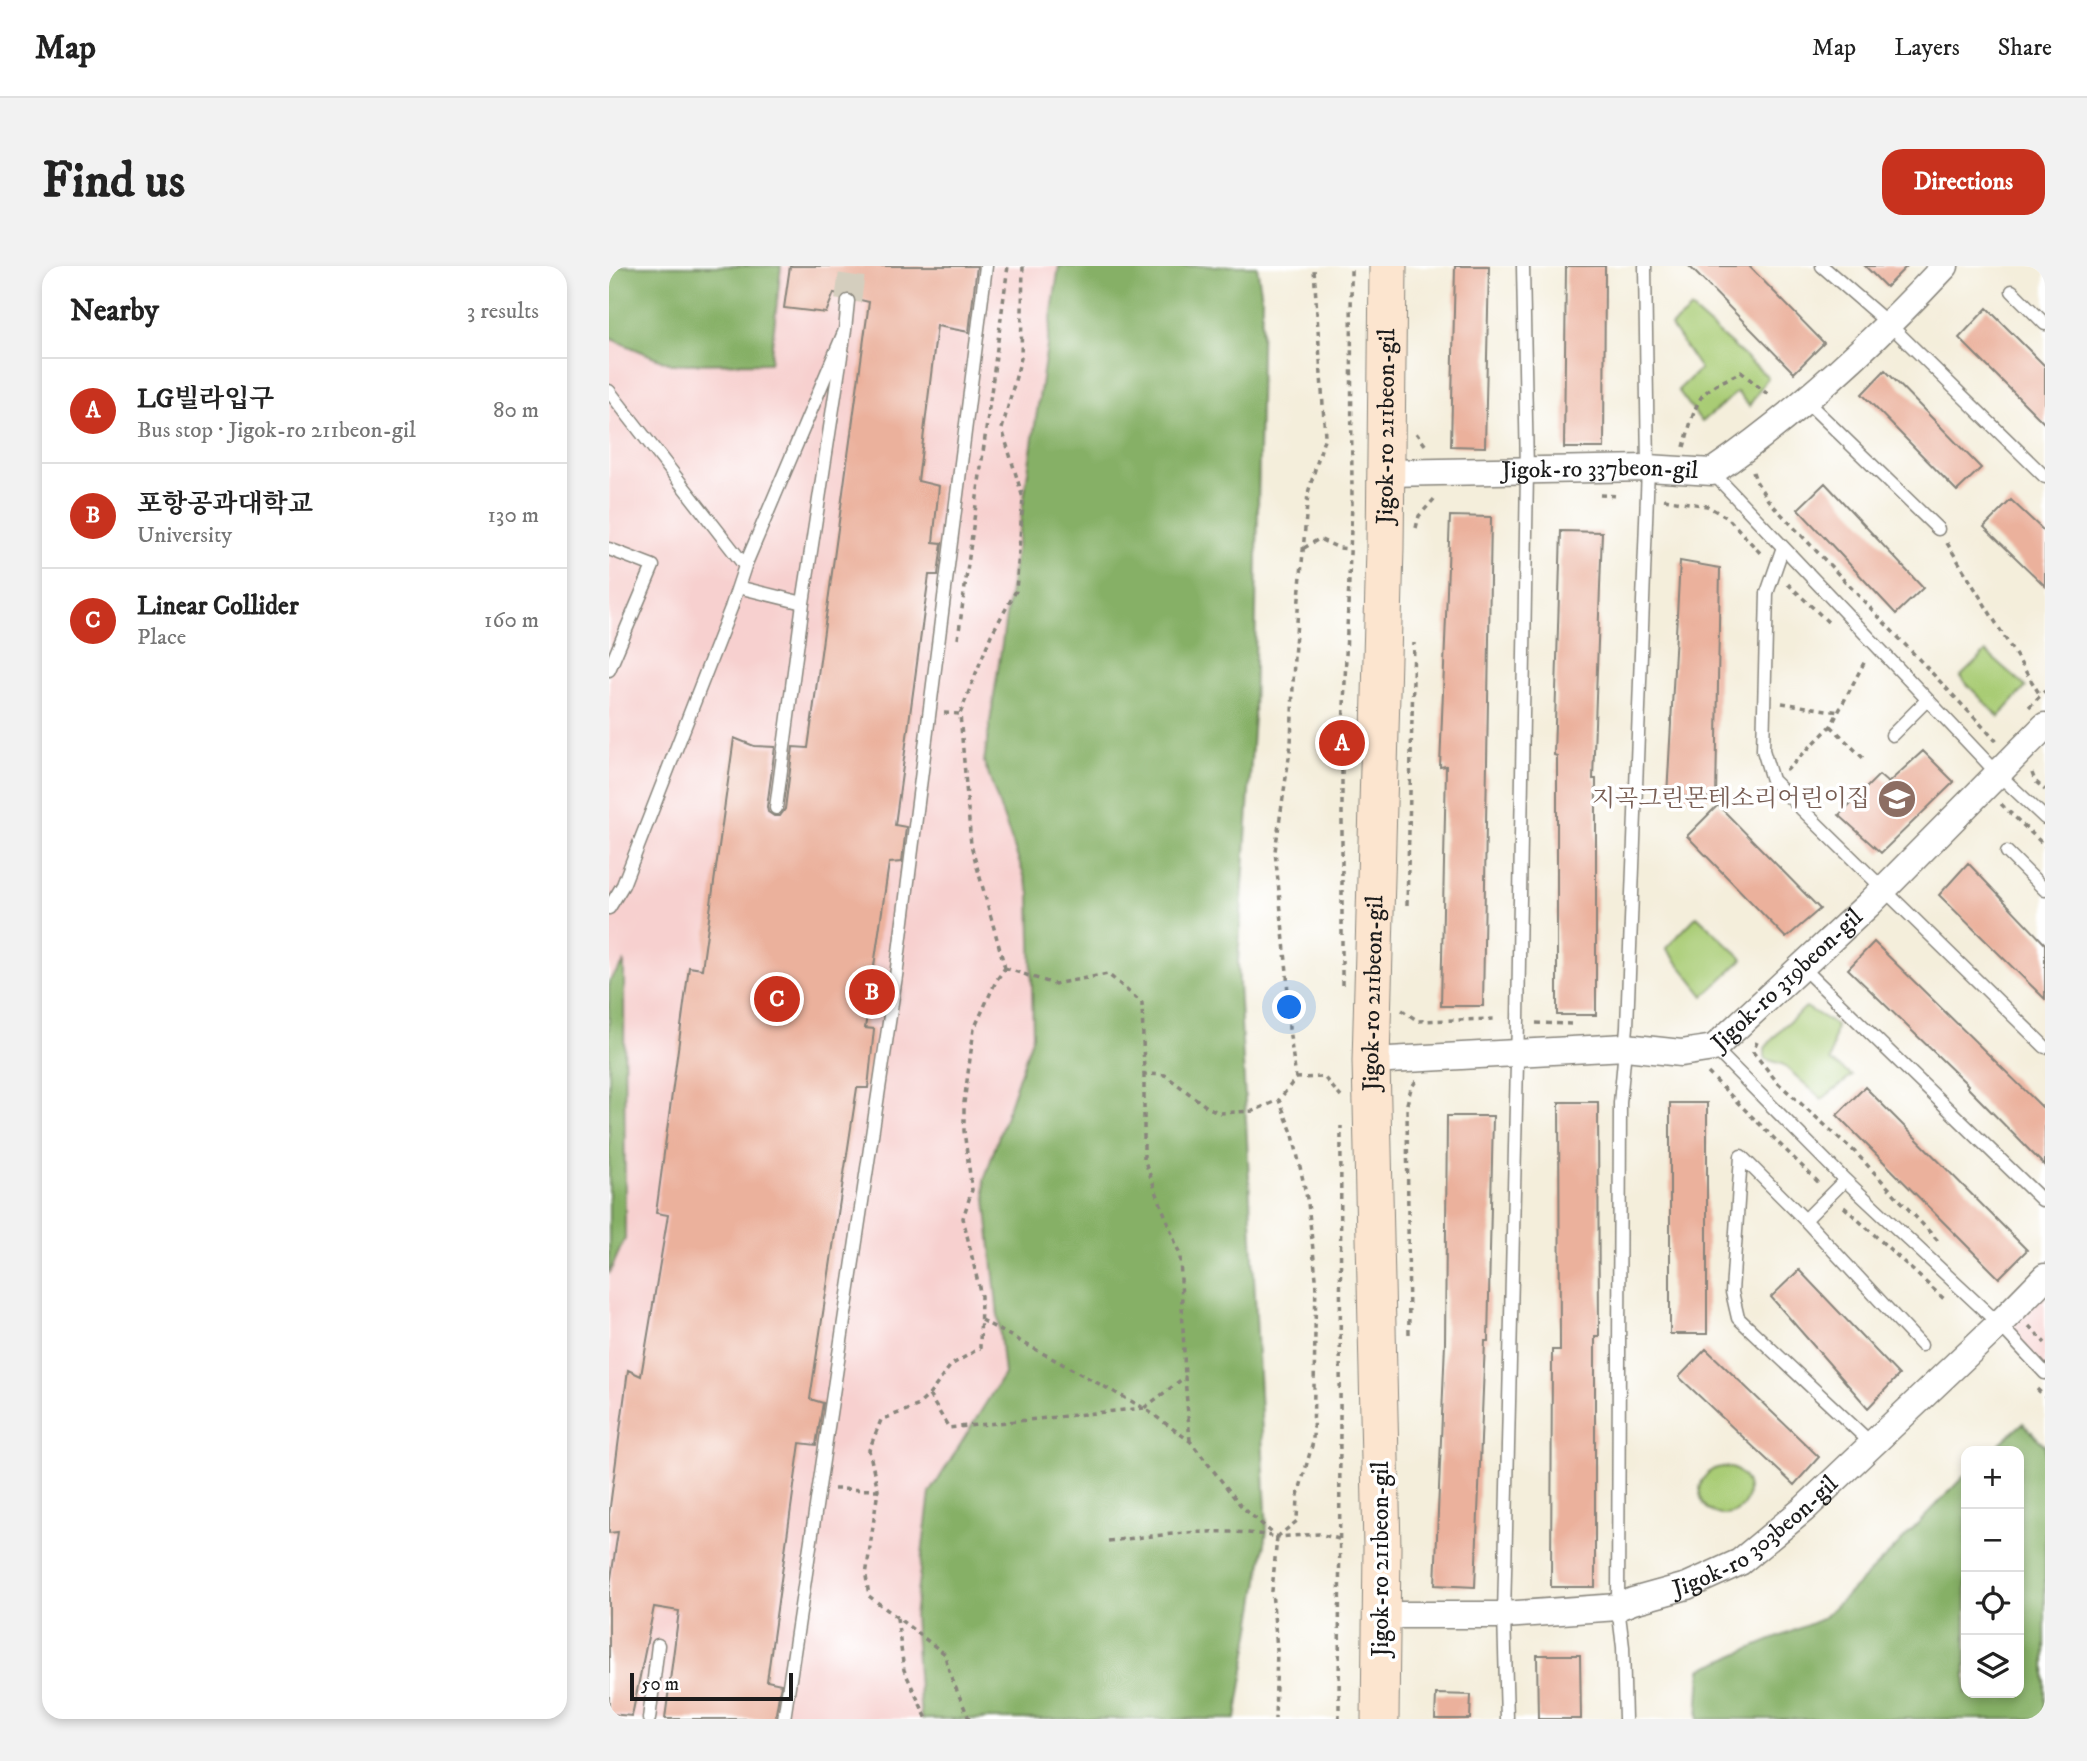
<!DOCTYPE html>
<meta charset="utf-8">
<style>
body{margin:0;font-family:"IM FELL DW Pica","Noto Serif KR",serif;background:#f2f2f2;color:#222}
.controls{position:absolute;right:21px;bottom:21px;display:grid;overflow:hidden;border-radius:14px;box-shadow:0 4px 10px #0003}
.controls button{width:63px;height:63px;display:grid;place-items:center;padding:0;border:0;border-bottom:2px solid #e0e0e0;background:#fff;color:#222;font:35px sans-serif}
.scale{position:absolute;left:21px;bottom:18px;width:163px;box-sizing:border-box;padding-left:7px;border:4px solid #1c1c1c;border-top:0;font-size:19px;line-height:24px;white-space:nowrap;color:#1c1c1c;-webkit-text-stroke:5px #fff;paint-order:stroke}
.you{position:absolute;left:681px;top:742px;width:24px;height:24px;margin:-18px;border:5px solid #fff;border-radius:50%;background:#1a73e8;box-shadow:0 0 0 10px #1a73e833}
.badge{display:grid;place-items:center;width:46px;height:46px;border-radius:50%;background:#c8321e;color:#fff;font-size:23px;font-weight:700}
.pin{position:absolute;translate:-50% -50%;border:4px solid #fff;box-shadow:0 2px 7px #0006}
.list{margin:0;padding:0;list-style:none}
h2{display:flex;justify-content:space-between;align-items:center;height:91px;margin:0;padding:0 28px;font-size:30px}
h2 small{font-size:23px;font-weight:400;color:#767676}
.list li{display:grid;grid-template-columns:46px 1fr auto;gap:21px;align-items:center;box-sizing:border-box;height:105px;padding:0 28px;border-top:2px solid #e0e0e0}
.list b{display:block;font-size:26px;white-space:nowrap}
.list p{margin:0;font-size:23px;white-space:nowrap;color:#767676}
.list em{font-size:23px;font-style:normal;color:#767676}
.icon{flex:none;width:38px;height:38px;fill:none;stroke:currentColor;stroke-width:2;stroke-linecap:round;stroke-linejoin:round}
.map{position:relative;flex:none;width:1436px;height:1453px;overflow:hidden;border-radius:21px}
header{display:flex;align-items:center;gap:42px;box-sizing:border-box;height:98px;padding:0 35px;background:#fff;border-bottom:2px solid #e0e0e0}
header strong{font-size:33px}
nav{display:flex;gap:38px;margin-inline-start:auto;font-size:24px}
.intro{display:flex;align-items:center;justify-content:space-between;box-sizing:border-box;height:168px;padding:0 42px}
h1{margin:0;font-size:49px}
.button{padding:18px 32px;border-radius:21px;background:#c8321e;color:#fff;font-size:24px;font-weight:700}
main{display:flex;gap:42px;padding:0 42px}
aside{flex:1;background:#fff;border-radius:21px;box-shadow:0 4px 10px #0003}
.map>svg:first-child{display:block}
.built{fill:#f7d0cf}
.green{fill:#a9cc75;stroke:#627448;stroke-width:2}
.forest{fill:#86b066;stroke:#516641;stroke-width:2}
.building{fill:#ebb19c}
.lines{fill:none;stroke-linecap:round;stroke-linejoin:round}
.street-tunnel{stroke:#d4cebe;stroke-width:26;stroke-dasharray:26 13;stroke-linecap:butt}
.lane-casing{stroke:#88857c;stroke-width:15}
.street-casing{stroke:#88857c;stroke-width:29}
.secondary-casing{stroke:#88857c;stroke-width:39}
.path{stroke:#88857c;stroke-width:3.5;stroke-dasharray:5 5;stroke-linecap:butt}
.lane{stroke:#fff;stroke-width:12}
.street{stroke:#fff;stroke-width:26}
.secondary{stroke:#fce5cf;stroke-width:37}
.labels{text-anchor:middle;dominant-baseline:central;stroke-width:7;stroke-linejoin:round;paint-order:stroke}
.street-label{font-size:24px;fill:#1c1c1c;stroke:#fff}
.education-label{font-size:24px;fill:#785e54;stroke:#fff;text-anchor:end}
</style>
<header>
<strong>Map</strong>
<nav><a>Map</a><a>Layers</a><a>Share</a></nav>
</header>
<div class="intro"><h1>Find us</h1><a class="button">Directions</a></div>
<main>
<aside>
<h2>Nearby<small>3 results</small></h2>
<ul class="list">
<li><span class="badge">A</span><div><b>LG빌라입구</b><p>Bus stop · Jigok-ro 211beon-gil</p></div><em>80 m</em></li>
<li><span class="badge">B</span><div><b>포항공과대학교</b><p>University</p></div><em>130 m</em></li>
<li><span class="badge">C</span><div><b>Linear Collider</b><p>Place</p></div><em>160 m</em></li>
</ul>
</aside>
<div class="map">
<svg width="1436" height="1453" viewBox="0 0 1436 1453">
<rect width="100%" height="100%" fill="#fff"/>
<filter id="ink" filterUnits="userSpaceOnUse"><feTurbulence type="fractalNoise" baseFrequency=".0143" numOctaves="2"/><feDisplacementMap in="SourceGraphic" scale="14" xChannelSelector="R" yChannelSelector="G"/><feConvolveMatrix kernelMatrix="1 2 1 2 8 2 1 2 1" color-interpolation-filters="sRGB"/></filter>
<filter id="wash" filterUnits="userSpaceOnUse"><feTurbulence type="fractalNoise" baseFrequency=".00686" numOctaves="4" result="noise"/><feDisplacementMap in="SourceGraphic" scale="28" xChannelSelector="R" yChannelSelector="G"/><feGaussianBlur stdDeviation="1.57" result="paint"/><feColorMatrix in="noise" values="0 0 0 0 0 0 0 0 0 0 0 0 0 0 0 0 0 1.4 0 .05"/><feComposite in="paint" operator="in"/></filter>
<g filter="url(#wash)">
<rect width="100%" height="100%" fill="#f4eedb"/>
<!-- built -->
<path class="built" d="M 0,0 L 555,0 L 498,1453 L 0,1453 Z
M 1436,1011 L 1436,1107 L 1390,1058 Z"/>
<!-- green -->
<path class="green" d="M 1082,43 L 1159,111 L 1140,140 L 1128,126 L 1093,156 L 1069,124 L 1091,103 L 1062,60 Z
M 1377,386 L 1417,421 L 1390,451 L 1351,411 Z
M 1088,650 L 1134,693 L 1095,730 L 1057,682 Z
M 1197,741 L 1227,759 L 1221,795 L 1243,810 L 1213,833 L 1173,798 L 1156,793 L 1156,782 L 1173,762 Z
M1091 1225a24 24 0 1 1 48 0a24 24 0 1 1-48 0Z"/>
<!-- forest -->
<path class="forest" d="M 0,0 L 172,0 L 161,97 L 62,98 L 0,72 Z
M 450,0 L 648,0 L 653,32 L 645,449 L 629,697 L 658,1265 L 627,1453 L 312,1453 L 305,1350 L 321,1227 L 395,1108 L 375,914 L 424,769 L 421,627 L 375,496 Z
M 15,697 L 16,972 L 0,1008 L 0,715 Z
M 1414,1157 L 1436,1180 L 1436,1453 L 1089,1453 L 1092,1403 L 1213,1353 L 1281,1287 L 1357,1208 L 1357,1427 L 1410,1427 L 1410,1185 L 1382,1185 Z"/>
<g id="blocks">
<!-- building -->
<path class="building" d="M 181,0 L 368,0 L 360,66 L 328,60 L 309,215 L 330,220 L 324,276 L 333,277 L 329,309 L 320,309 L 286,559 L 297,561 L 293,596 L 280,597 L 256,762 L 265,763 L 259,822 L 248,822 L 201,1133 L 214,1137 L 207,1179 L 191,1177 L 158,1415 L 172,1418 L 166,1453 L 56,1453 L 70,1345 L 45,1341 L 23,1450 L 0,1448 L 0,1325 L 9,1266 L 0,1267 L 0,1248 L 19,1104 L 32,1110 L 59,949 L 47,947 L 80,701 L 93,703 L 125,472 L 145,480 L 166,481 L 158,541 L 159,546 L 165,550 L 171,550 L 176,543 L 184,481 L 199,482 L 260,36 L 247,33 L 245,28 L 239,26 L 233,29 L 225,27 L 217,47 L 175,42 Z
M 846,0 L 880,0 L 876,181 L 842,180 Z
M 957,0 L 996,0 L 995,182 L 955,182 Z
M 1080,0 L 1140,0 L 1215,77 L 1185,107 Z
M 1256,0 L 1298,0 L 1277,21 Z
M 1378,42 L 1436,100 L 1436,158 L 1350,72 Z
M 1276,104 L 1372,202 L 1348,225 L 1253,128 Z
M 1216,217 L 1314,322 L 1287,348 L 1189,243 Z
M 1402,234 L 1436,266 L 1436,320 L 1375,261 Z
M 841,250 L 882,251 L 874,740 L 832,740 L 837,500 L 831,501 Z
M 952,265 L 993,266 L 984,513 L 987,513 L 987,749 L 948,749 L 948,490 L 945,489 Z
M 1071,295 L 1111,302 L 1107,532 L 1058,530 Z
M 1314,485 L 1345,516 L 1272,587 L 1230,549 L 1270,509 L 1279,517 Z
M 1109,539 L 1211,643 L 1177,672 L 1078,570 Z
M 1359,597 L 1436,678 L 1436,733 L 1330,629 Z
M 1265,676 L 1436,844 L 1436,900 L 1358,821 L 1359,819 L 1239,703 Z
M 1256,821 L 1418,984 L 1390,1012 L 1228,849 Z
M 950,836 L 989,836 L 990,1070 L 986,1070 L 986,1321 L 942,1321 L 943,1084 L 951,1084 Z
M 1061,837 L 1098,837 L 1098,1068 L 1061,1068 Z
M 838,850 L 884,850 L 879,1075 L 876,1075 L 866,1321 L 826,1319 L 836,1077 Z
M 1190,1004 L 1290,1109 L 1259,1142 L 1162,1031 Z
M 1097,1083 L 1210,1191 L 1185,1219 L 1070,1111 Z
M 928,1389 L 971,1389 L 972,1453 L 929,1453 Z
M 827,1428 L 862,1429 L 861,1453 L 826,1453 Z"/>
</g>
</g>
<g filter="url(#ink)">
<use href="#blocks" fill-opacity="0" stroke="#88857c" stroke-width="2"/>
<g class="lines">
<!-- street-tunnel -->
<path class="street-tunnel" d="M 239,35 L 244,0"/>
<!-- lane casing -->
<g class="lane-casing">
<path id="lane" d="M 1213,0 L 1281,59 L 1436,211
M 1403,25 L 1436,58
M 0,125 L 136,300 L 122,342 L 14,619 L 0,642
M 1197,135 L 1329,263
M 1103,206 L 1388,507 L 1436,552
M 1174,281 L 1158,327 L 1154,484 L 1163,514 L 1436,781
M 0,283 L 44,300 L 0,404
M 136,300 L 236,64 L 239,35
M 129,321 L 194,337 L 236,64
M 1283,469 L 1318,434
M 167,542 L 194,337
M 1398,586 L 1436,624
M 1193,701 L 1433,934
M 1105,782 L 1236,914 L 1390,1058 L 1436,1107
M 1236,914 L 1196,954 L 1312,1079
M 1196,954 L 1132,890 L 1123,1026 L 1129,1052 L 1263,1178
M 40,1453 L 49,1379
M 175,1453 L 287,710 L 377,0
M 898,1453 L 895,1349 L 909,754 L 918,205 L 914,0
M 1016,1453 L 1014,1381 L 1009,1341 L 1011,837 L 1018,761 L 1039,202 L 1036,0"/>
</g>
<!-- street casing -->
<g class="street-casing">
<g id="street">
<path id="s1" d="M 777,207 L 1039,202 L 1103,206 C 1189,147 1265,76 1336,0"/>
<path id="s2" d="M 762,795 L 1017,781 L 1072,787 L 1105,782 L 1259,639 L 1436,460"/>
<path id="s3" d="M 774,1349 L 895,1349 L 1009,1341 L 1024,1335 L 1078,1320 L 1131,1296 L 1195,1243 L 1390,1058 L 1436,1011"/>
</g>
</g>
<!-- secondary casing -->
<g class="secondary-casing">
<g id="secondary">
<path id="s4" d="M 771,1453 L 773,1282 L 762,795 L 776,282 L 779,0"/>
</g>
</g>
<!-- path -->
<path class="path" d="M 1431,0 L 1436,4
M 807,167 L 817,180
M 1075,181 C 1079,167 1085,139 1094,129 C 1103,119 1121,112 1132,106 L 1162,131
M 1144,206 L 1147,215 L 1159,234 L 1377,464 L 1386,474 L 1390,471
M 991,229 L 1011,230
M 1055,233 L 1098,240 L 1119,252 L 1153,289
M 807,262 L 810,250 L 827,231
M 1338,277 L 1431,429
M 695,282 L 710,273 L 730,282 L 740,283
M 1179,318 L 1219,356
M 349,373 L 399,0
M 1173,437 L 1230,446
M 1420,441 L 1436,425
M 335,447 L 351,448
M 1222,460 L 1255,493
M 1177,505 L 1222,460 L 1257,393
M 1423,507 L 1426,515 L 1436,524
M 1392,538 L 1436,580
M 798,639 L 805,377
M 396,702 L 362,579 L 351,448 L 382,369 L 407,325 L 414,232 L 393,163 L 412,92 L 414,0
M 396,702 L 445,718 L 499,708 L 533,737 L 535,808 L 556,809 L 598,841 L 611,847 L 644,845 L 670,834
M 733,719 L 733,492 L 743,237 L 742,0
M 793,744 L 809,755 L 886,753
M 927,757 L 965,758
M 1148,776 L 1144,786 L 1169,817 L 1247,887 L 1331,977
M 1099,807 L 1209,916
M 535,808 L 535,893 L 571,989 L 576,1111
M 687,812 L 715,811 L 732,831
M 1235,941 L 1335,1033
M 372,1054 L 533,1141
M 1420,1060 L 1436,1077
M 800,1068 L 798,838 L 802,822 L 807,815
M 1428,1123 L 1436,1131
M 320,1129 L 340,1162 L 535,1142
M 581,1175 L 576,1111 L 535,1142 L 581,1175 L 633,1241 L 668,1271 L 710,1268 L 730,1273
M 225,1223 L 269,1224
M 668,1271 L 688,1255 L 689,1229 L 704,1176 L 707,1012 L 699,937 L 684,869 L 670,834 L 687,812 L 680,763 L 678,706 L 666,585 L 682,478 L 685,391 L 699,227 L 716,170 L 705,3 L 703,0
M 499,1275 C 555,1269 612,1260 668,1271 L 663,1325 L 668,1383 L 666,1453
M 288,1352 L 295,1404 L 318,1453
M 360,1453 C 352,1432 339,1409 336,1388 L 260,1330 L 257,1310 L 269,1224 L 260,1184 L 272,1154 L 308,1140 L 320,1129 L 342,1099 L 371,1082 L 372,1030 L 354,952 L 363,924 L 355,865 L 355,837 L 365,763 L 387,715 L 396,702
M 730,1453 L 732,860"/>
<!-- lane -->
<use href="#lane" class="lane"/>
<!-- street -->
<use href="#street" class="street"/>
<!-- secondary -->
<use href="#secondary" class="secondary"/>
</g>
</g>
<!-- icons -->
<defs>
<g id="school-disc" transform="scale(2.0125)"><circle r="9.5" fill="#8d6e63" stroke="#fff"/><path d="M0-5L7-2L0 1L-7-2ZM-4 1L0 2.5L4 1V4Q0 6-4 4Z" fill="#fff"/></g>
</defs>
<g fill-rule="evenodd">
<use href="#school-disc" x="1288" y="533"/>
</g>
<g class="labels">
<!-- street labels -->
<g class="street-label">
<text stroke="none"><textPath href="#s4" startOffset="1293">Jigok-ro 211beon-gil</textPath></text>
<text stroke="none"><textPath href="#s1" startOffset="214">Jigok-ro 337beon-gil</textPath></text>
<text stroke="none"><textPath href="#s2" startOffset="444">Jigok-ro 319beon-gil</textPath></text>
<text stroke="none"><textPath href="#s4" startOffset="726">Jigok-ro 211beon-gil</textPath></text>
<text stroke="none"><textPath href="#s3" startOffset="392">Jigok-ro 303beon-gil</textPath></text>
<text transform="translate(772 1293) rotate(-90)">Jigok-ro 211beon-gil</text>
</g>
<!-- education labels -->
<g class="education-label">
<text x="1261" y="533">지곡그린몬테소리어린이집</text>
</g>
</g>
</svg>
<div class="controls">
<button>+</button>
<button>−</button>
<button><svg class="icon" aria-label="locate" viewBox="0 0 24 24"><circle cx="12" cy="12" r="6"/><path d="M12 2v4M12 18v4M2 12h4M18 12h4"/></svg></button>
<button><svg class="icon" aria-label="layers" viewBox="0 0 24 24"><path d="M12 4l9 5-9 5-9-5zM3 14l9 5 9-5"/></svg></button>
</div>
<div class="scale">50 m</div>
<div class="you"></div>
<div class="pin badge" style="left:733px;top:477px">A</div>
<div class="pin badge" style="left:263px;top:726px">B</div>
<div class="pin badge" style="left:168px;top:733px">C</div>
</div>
</main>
